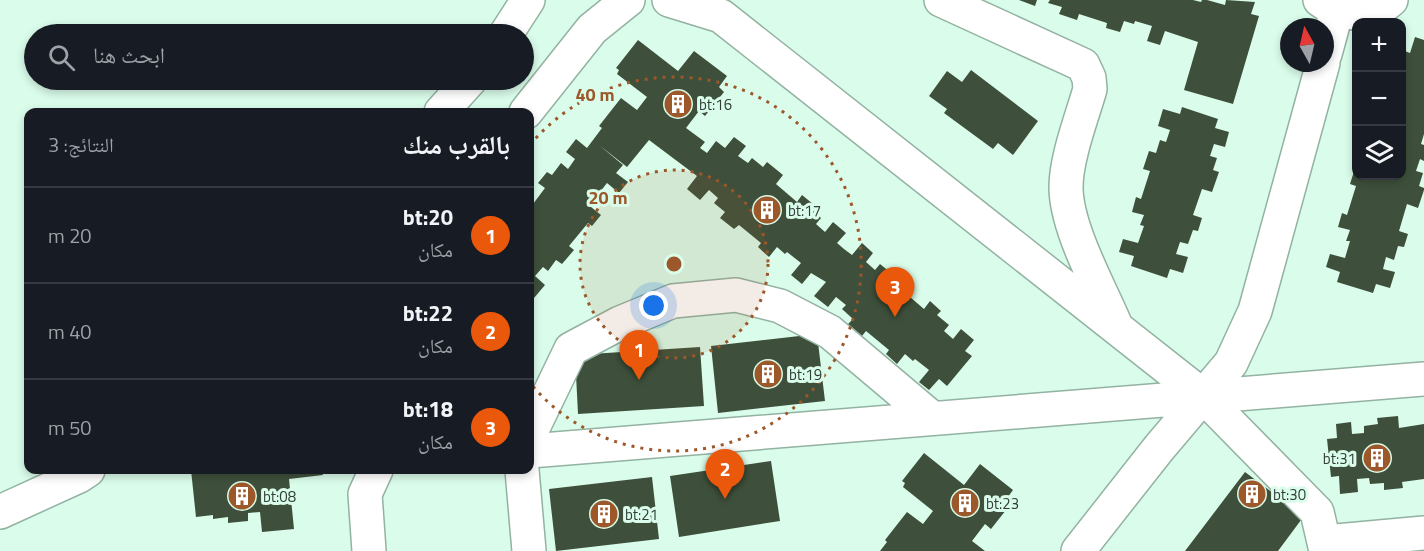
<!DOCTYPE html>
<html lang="ar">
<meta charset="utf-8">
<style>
body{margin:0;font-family:"Titillium Web","Noto Naskh Arabic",sans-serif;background:#20242c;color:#f1f3f6;direction:rtl}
.controls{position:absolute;right:18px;top:18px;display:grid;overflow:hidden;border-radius:12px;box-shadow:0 3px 9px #0003}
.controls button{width:54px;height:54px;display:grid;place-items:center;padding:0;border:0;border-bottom:2px solid #363941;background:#171b24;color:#f1f3f6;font:30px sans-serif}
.compass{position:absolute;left:1280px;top:18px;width:54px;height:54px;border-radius:50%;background:#171b24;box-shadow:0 3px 9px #0003;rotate:352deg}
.you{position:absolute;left:654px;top:306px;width:21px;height:21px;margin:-15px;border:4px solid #fff;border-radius:50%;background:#1a73e8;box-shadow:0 0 0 9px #1a73e833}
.badge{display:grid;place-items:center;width:39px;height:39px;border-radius:50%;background:#ea580c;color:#fff;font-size:20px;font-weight:700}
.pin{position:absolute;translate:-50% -50px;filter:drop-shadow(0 2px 3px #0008)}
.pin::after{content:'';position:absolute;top:32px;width:21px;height:18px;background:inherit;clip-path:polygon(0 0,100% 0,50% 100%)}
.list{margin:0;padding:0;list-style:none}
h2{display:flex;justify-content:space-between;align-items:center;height:78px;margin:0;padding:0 24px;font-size:26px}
h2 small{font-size:20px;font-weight:400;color:#9ea1a6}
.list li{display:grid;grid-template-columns:39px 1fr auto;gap:18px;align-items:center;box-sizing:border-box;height:96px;padding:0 24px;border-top:2px solid #363941}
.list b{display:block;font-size:22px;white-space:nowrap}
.list p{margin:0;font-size:20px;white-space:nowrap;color:#9ea1a6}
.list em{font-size:20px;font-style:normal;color:#9ea1a6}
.icon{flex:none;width:33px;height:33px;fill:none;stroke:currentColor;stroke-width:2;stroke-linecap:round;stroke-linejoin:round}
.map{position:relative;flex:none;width:1424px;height:551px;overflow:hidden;direction:ltr}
.search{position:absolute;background:#171b24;box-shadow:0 3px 9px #0003;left:24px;top:24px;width:510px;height:66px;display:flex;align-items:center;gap:15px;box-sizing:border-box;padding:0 21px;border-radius:33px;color:#9ea1a6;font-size:22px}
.panel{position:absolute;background:#171b24;box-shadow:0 3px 9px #0003;left:24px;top:108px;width:510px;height:366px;border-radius:12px;direction:rtl}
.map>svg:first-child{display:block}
.building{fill:#3e503b}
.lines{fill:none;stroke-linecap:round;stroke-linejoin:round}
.minor-casing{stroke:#93b2a2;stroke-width:36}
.minor{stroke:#fff;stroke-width:33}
.ring{fill:none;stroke:#9c572a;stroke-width:3;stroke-dasharray:3 6}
.labels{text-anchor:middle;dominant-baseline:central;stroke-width:6;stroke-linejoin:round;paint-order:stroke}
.poi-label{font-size:15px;fill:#313e38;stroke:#dafcea;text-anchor:start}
.centre{fill:#9c572a;stroke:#dafcea;stroke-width:3}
.ring-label{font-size:18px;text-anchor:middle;font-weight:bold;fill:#9c572a;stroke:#dafcea;stroke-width:6;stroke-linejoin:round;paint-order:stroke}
</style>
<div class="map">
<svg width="1424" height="551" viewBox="0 0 1424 551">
<rect width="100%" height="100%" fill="#dafcea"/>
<!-- building -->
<path class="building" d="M 1019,0 L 1037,0 L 1035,6 Z
M 1050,0 L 1193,0 L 1201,2 L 1202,0 L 1207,0 L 1225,5 L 1226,0 L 1255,2 L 1251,14 L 1259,16 L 1233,104 L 1184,90 L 1198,42 L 1165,31 L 1160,45 L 1147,41 L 1152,26 L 1135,21 L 1134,24 L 1124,21 L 1120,32 L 1106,28 L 1107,23 L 1079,14 L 1077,20 L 1059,14 L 1062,7 L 1048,3 Z
M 1415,37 L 1424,40 L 1424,134 L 1421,144 L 1424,145 L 1424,161 L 1420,159 L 1416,171 L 1423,173 L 1419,186 L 1424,188 L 1424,190 L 1418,208 L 1407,204 L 1399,231 L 1408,234 L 1404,247 L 1398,246 L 1394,260 L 1386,257 L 1383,269 L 1395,272 L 1390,288 L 1376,284 L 1373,293 L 1337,282 L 1340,272 L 1326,267 L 1330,254 L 1345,258 L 1350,241 L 1346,241 L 1350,230 L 1338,227 L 1342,213 L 1347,215 L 1356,186 L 1350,184 L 1356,165 L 1356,176 L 1402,176 L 1402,78 L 1404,70 L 1402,70 L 1402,50 L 1410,53 Z
M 638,40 L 678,71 L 694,51 L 727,76 L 719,87 L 724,92 L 705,116 L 699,111 L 686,128 L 705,142 L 700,148 L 707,153 L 716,141 L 725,148 L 734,137 L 746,146 L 738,156 L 748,163 L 752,158 L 763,167 L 767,162 L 783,175 L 776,184 L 797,202 L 802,195 L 813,204 L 810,208 L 821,218 L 816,224 L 825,232 L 833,222 L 846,233 L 837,243 L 844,249 L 852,255 L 862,243 L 873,253 L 866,262 L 875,270 L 880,264 L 891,273 L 894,269 L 910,282 L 903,291 L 924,309 L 930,301 L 941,311 L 937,315 L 949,325 L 944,331 L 953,339 L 961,329 L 974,340 L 965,351 L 972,356 L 947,386 L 939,379 L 929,390 L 919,382 L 929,370 L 915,359 L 913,361 L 905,354 L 897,364 L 886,354 L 889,350 L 866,331 L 862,336 L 848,324 L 853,319 L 842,309 L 846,305 L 836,297 L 828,307 L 814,296 L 826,282 L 811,273 L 802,284 L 791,275 L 801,263 L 787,252 L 785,254 L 777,247 L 769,257 L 758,247 L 761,243 L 739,225 L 734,229 L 720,218 L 725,212 L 714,203 L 718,198 L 709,190 L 700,200 L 687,189 L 697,176 L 649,140 L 627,167 L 599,145 L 623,165 L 616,173 L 628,182 L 619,193 L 607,183 L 596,197 L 598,199 L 591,207 L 601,215 L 592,226 L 588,223 L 569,246 L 574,250 L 562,264 L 556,260 L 548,271 L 543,267 L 535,276 L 545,285 L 534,298 L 530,295 L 530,208 L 545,188 L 538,183 L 547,172 L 552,175 L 561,163 L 568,169 L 575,159 L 566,152 L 576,139 L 587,148 L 602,128 L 599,126 L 621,98 L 637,110 L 647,97 L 617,74 L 619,70 L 616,68 Z
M 971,70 L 1038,121 L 1013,155 L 998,143 L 993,149 L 944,113 L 947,109 L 929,96 L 947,71 L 962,82 Z
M 1182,107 L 1218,119 L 1215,128 L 1229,132 L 1225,147 L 1214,144 L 1210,156 L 1217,158 L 1213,170 L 1219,172 L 1212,192 L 1202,189 L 1193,215 L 1202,218 L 1198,231 L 1193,230 L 1188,244 L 1180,242 L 1176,254 L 1188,257 L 1183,273 L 1170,269 L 1167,278 L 1131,266 L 1134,256 L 1119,252 L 1123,239 L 1138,243 L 1144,226 L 1140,225 L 1144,215 L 1132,212 L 1136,197 L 1141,199 L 1150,171 L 1143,169 L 1149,151 L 1156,153 L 1160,140 L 1166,142 L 1170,130 L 1158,126 L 1163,109 L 1180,114 Z
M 817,334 L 825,401 L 718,413 L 711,346 Z
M 700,347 L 704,406 L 578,414 L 575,355 Z
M 1398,416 L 1399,428 L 1424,424 L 1424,479 L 1402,482 L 1403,488 L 1384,490 L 1384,483 L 1370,484 L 1369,478 L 1357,479 L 1358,492 L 1340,494 L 1339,476 L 1331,477 L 1327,439 L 1337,438 L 1336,424 L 1351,422 L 1352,434 L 1364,433 L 1364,426 L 1378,424 L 1377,418 Z
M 924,453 L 964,485 L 980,464 L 1013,490 L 1005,501 L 1010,505 L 991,529 L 985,524 L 972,541 L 985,551 L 880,551 L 887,542 L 885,540 L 907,512 L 923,524 L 933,511 L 903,487 L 905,483 L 902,481 Z
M 771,461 L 780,521 L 679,537 L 670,476 Z
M 191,470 L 322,470 L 323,475 L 289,479 L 294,529 L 262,532 L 260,512 L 248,513 L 248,521 L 228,523 L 228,517 L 213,519 L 213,515 L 196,517 Z
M 1245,472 L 1304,516 L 1278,551 L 1185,551 Z
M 652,477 L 659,539 L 556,551 L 549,489 Z"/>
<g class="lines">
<!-- minor casing -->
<g class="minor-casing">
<path id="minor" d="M 669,0 L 721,16 L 1203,396 L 1317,512 L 1326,551
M 941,0 L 1083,65 L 1089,78 L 1090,89 C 1082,117 1066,158 1066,187 C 1066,228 1099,286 1115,324
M 1320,0 C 1342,16 1369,19 1391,0
M 506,34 L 528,0
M 1325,54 L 1337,10
M 441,112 L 470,80
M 526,112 L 592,29 L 628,0
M 530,434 L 571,349 L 620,323 L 673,301 L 736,295 L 780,306 L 830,332 L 932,418
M 530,451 L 1424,379
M 522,470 L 529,551
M 0,512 L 79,476 L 88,470
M 1325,542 L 1424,533
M 369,551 L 365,494 L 376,470
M 1078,551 L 1159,448 L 1231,363 L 1255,311 L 1323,63"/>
</g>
<!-- minor -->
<use href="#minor" class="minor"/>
</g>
<!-- distance rings -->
<circle cx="674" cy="264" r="94" fill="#9c572a" fill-opacity=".12"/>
<g class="ring">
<circle cx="674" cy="264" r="94"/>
<path d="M530 145A187 187 0 1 1 530 383"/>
</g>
<!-- icons -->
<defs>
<g id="building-disc" transform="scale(1.5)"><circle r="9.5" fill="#9c572a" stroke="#dafcea"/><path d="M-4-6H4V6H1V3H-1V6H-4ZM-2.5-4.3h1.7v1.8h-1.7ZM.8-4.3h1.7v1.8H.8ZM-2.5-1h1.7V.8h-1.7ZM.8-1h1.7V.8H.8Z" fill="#fff"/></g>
</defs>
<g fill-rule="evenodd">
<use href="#building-disc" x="678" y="104"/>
<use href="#building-disc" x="767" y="210"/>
<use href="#building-disc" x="768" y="374"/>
<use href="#building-disc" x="1377" y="458"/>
<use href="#building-disc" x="1252" y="494"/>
<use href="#building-disc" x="242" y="496"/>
<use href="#building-disc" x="965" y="503"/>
<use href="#building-disc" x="604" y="514"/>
</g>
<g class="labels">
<!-- poi labels -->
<g class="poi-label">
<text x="699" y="104">bt:16</text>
<text x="788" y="210">bt:17</text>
<text x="789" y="374">bt:19</text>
<text x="1356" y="458" text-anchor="end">bt:31</text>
<text x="1273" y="494">bt:30</text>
<text x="263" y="496">bt:08</text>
<text x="986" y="503">bt:23</text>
<text x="625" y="514">bt:21</text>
</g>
</g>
<circle cx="674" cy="264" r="9" class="centre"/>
<g class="ring-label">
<text x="595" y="101">40 m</text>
<text x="608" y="204">20 m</text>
</g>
</svg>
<div class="controls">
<button>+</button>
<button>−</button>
<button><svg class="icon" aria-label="layers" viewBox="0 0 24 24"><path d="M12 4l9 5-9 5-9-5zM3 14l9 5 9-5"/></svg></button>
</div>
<svg class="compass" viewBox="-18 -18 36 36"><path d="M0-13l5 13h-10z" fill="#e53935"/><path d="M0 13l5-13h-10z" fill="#9ea1a6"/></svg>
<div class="you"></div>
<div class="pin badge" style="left:639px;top:380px">1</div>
<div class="pin badge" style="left:725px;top:499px">2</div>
<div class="pin badge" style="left:895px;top:317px">3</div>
<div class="search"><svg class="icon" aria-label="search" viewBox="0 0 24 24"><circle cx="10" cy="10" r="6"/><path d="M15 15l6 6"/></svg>ابحث هنا</div>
<section class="panel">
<h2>بالقرب منك<small>النتائج: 3</small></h2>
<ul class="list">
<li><span class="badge">1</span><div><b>bt:20</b><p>مكان</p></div><em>20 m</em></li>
<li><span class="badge">2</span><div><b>bt:22</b><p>مكان</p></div><em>40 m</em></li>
<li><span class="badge">3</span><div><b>bt:18</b><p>مكان</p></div><em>50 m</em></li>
</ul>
</section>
</div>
